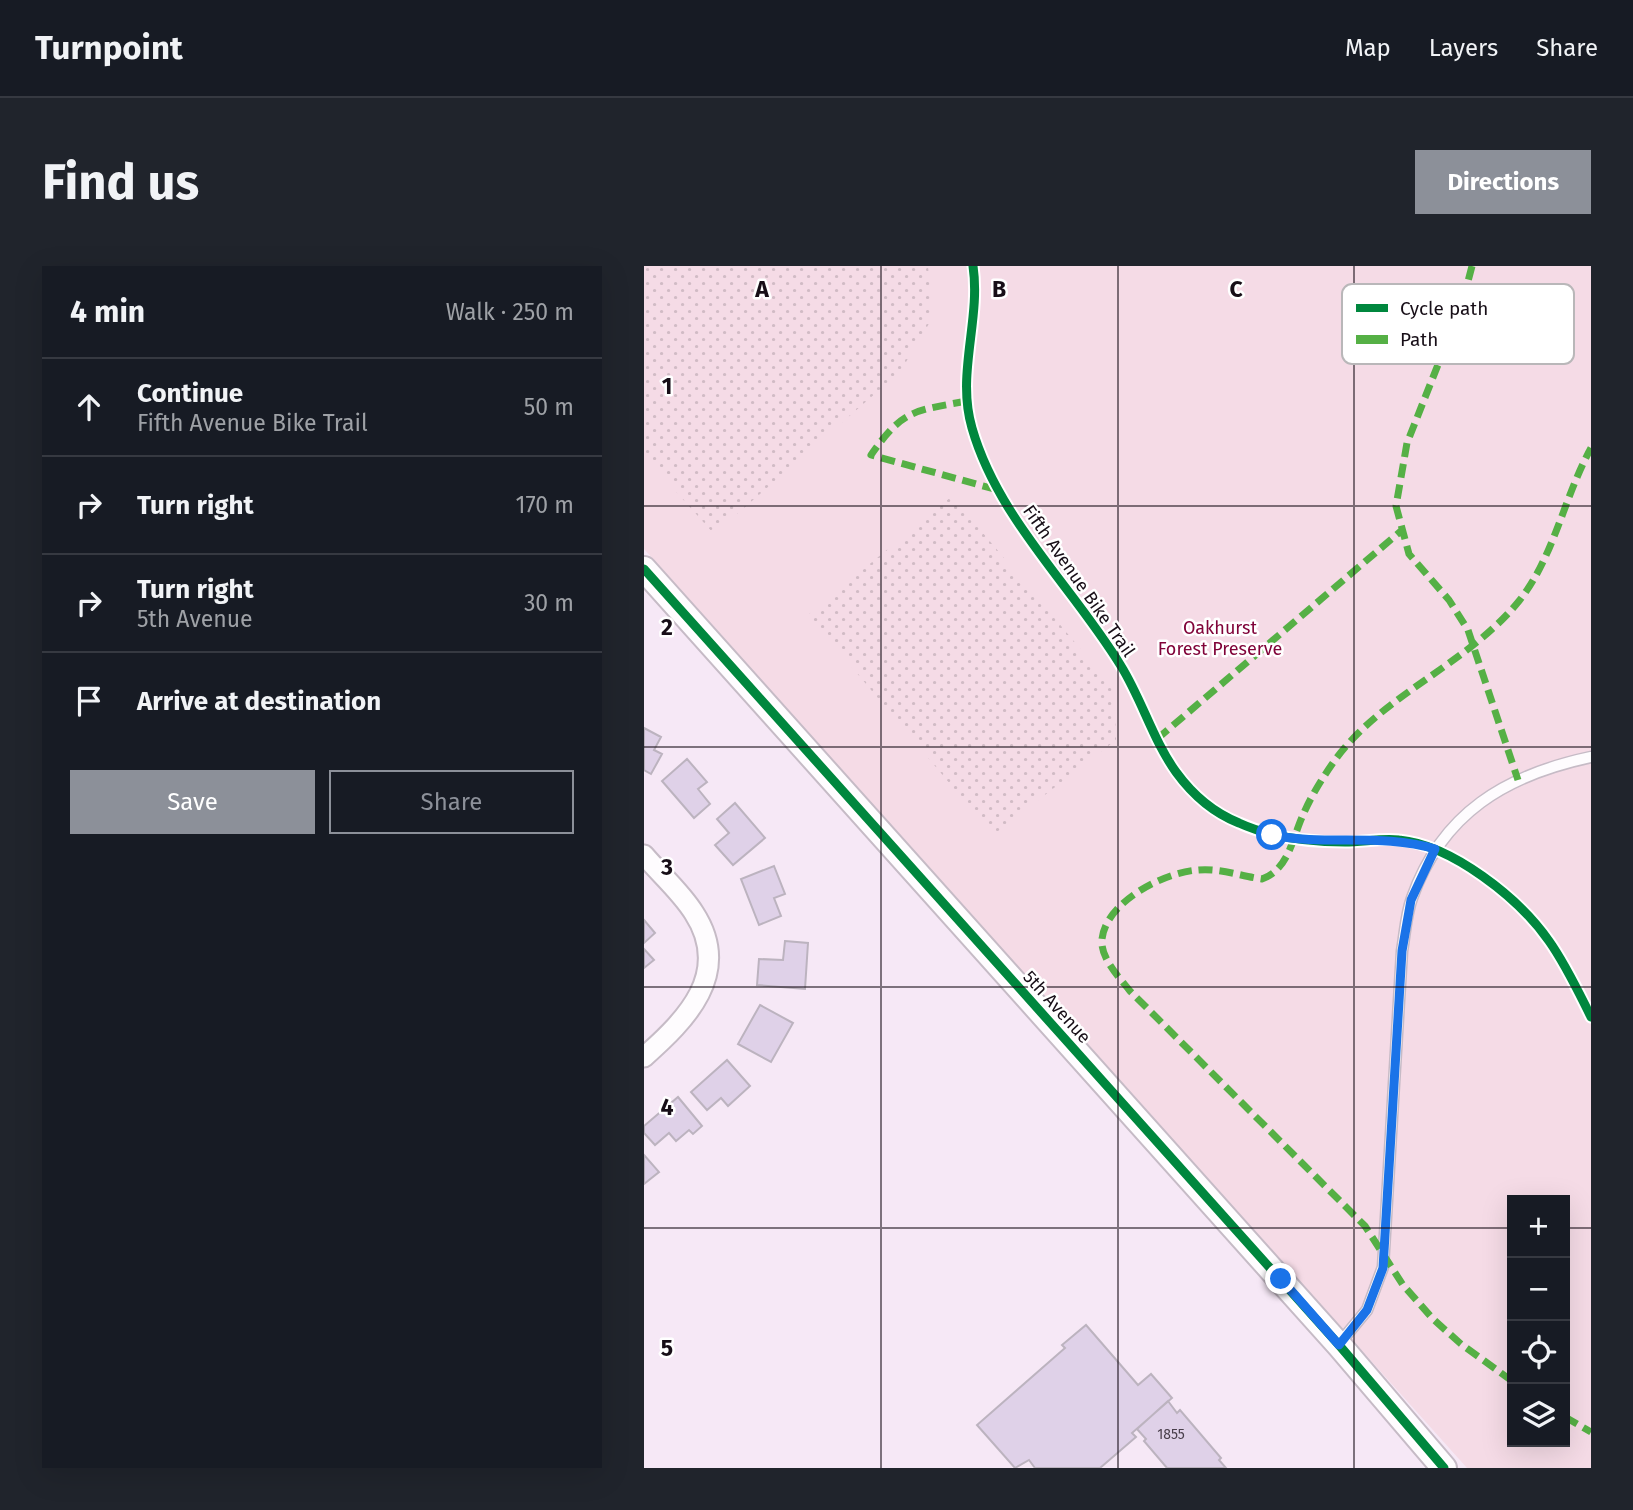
<!DOCTYPE html>
<meta charset="utf-8">
<style>
body{margin:0;font-family:"Fira Sans",sans-serif;background:#20242c;color:#f1f3f6}
.controls{position:absolute;right:21px;bottom:21px;display:grid;overflow:hidden;border-radius:0px;box-shadow:0 7px 28px #0002}
.controls button{width:63px;height:63px;display:grid;place-items:center;padding:0;border:0;border-bottom:2px solid #363941;background:#171b24;color:#f1f3f6;font:35px sans-serif}
.stop{position:absolute;width:21px;height:21px;margin:-16px;border:5px solid #1a73e8;border-radius:50%;background:#fff}
.stop.end{background:#1a73e8;border-color:#fff;box-shadow:0 2px 7px #0008}
.list{margin:0;padding:0;list-style:none}
h2{display:flex;justify-content:space-between;align-items:center;height:91px;margin:0;padding:0 28px;font-size:30px}
h2 small{font-size:23px;font-weight:400;color:#9ea1a6}
.list li{display:grid;grid-template-columns:46px 1fr auto;gap:21px;align-items:center;box-sizing:border-box;height:98px;padding:0 28px;border-top:2px solid #363941}
.list b{display:block;font-size:26px;white-space:nowrap}
.list p{margin:0;font-size:23px;white-space:nowrap;color:#9ea1a6}
.list em{font-size:23px;font-style:normal;color:#9ea1a6}
.actions{display:flex;gap:14px;padding:21px 28px}
.actions a{flex:1;padding:16px 0;border:2px solid #8c9099;border-radius:0px;text-align:center;font-size:24px;color:#8c9099}
.actions .main{background:#8c9099;color:#fff}
.icon{flex:none;width:38px;height:38px;fill:none;stroke:currentColor;stroke-width:2;stroke-linecap:round;stroke-linejoin:round}
.map{position:relative;flex:none;width:947px;height:1202px;overflow:hidden;border-radius:0px}
header{display:flex;align-items:center;gap:42px;box-sizing:border-box;height:98px;padding:0 35px;background:#171b24;border-bottom:2px solid #363941}
header strong{font-size:33px}
nav{display:flex;gap:38px;margin-inline-start:auto;font-size:24px}
.intro{display:flex;align-items:center;justify-content:space-between;box-sizing:border-box;height:168px;padding:0 42px}
h1{margin:0;font-size:49px}
.button{padding:18px 32px;border-radius:0px;background:#8c9099;color:#fff;font-size:24px;font-weight:700}
main{display:flex;gap:42px;padding:0 42px}
aside{flex:1;background:#171b24;border-radius:0px;box-shadow:0 7px 28px #0002}
.map>svg:first-child{display:block}
.park{fill:#f5dbe6;fill-rule:evenodd}
.garden{fill:url(#garden-dots)}
.building{fill:#dfd1e8;stroke:#bcb3bf;stroke-width:2}
.lines{fill:none;stroke-linecap:round;stroke-linejoin:round}
.service-casing{stroke:#c6bbc6;stroke-width:13}
.minor-casing{stroke:#c6bbc6;stroke-width:23}
.tertiary-casing{stroke:#c6bbc6;stroke-width:28}
.service{stroke:#fefcfe;stroke-width:10}
.minor{stroke:#fefcfe;stroke-width:19}
.tertiary{stroke:#fefcfe;stroke-width:24}
.quiet{stroke:#55b045;stroke-width:7;stroke-dasharray:14 7;stroke-linecap:butt}
.cycleway-casing{stroke:#fff;stroke-width:13}
.cycleway{stroke:#00873e;stroke-width:9}
.route{stroke:#1a73e8;stroke-width:9}
.grid{fill:none;stroke:#170e17;stroke-width:2;stroke-opacity:0.55}
.labels{text-anchor:middle;dominant-baseline:central;stroke-width:5;stroke-linejoin:round;paint-order:stroke}
.number-label{font-size:14px;fill:#493f4b}
.street-label{font-size:18px;fill:#170e17;stroke:#fff}
.park-label{font-size:18px;fill:#800339;stroke:#fff}
.key{fill:#fff;stroke:#b9b7b9;stroke-width:2}
.key-label{font-size:19px;fill:#170e17}
.grid-label{font-size:23px;text-anchor:middle;font-weight:bold;fill:#170e17;stroke:#fff;stroke-width:5;stroke-linejoin:round;paint-order:stroke}
</style>
<header>
<strong>Turnpoint</strong>
<nav><a>Map</a><a>Layers</a><a>Share</a></nav>
</header>
<div class="intro"><h1>Find us</h1><a class="button">Directions</a></div>
<main>
<aside>
<h2>4 min<small>Walk · 250 m</small></h2>
<ul class="list">
<li><svg class="icon" aria-label="ahead" viewBox="0 0 24 24"><path d="M12 20V5M6 11l6-6 6 6"/></svg><div><b>Continue</b><p>Fifth Avenue Bike Trail</p></div><em>50 m</em></li>
<li><svg class="icon" aria-label="right" viewBox="0 0 24 24"><path d="M7 20v-9h11M14 6l5 5-5 5"/></svg><div><b>Turn right</b></div><em>170 m</em></li>
<li><svg class="icon" aria-label="right" viewBox="0 0 24 24"><path d="M7 20v-9h11M14 6l5 5-5 5"/></svg><div><b>Turn right</b><p>5th Avenue</p></div><em>30 m</em></li>
<li><svg class="icon" aria-label="arrive" viewBox="0 0 24 24"><path d="M6 21V4h12l-3 4 3 4H6"/></svg><div><b>Arrive at destination</b></div></li>
</ul>
<div class="actions"><a class="main">Save</a><a>Share</a></div>
</aside>
<div class="map">
<svg width="947" height="1202" viewBox="0 0 947 1202">
<defs>
<pattern id="garden-dots" width="8" height="8" patternUnits="userSpaceOnUse" patternTransform="scale(1.75)"><rect width="8" height="8" fill="#f5dbe6"/><path d="M2 2h.1M6 6h.1" fill="none" stroke="#d1bbc5" stroke-width="1.8" stroke-linecap="round"/></pattern>
</defs>
<rect width="100%" height="100%" fill="#f6e8f6"/>
<!-- park -->
<path class="park" d="M 0,0 L 947,0 L 947,1202 L 823,1202 L 0,283 ZM 868,934 L 921,934 L 921,1176 L 868,1176 Z"/>
<!-- garden -->
<path class="garden" d="M 0,0 L 284,0 L 289,51 L 256,106 L 70,268 L 0,190 Z
M 308,230 L 470,423 L 472,474 L 349,569 L 164,349 Z"/>
<!-- building -->
<path class="building" d="M 0,462 L 17,471 L 10,484 L 18,488 L 7,508 L 0,504 Z
M 43,493 L 63,516 L 54,523 L 66,538 L 50,552 L 18,515 Z
M 91,537 L 121,572 L 89,599 L 71,579 L 85,567 L 73,553 Z
M 130,600 L 141,628 L 130,632 L 137,650 L 115,659 L 97,613 Z
M 0,654 L 11,667 L 0,677 Z
M 141,675 L 164,677 L 161,723 L 113,719 L 115,693 L 139,694 Z
M 0,683 L 10,694 L 0,702 Z
M 116,739 L 149,757 L 127,796 L 94,778 Z
M 83,794 L 106,820 L 84,840 L 77,832 L 63,844 L 47,826 Z
M 34,831 L 58,860 L 49,868 L 45,864 L 32,875 L 25,867 L 11,879 L 0,867 L 0,860 Z
M 0,889 L 15,906 L 0,918 Z
M 442,1059 L 494,1119 L 507,1108 L 528,1132 L 488,1167 L 492,1171 L 456,1202 L 391,1202 L 385,1194 L 371,1202 L 333,1159 L 421,1082 L 418,1079 Z
M 524,1135 L 533,1147 L 536,1144 L 577,1192 L 575,1194 L 582,1202 L 523,1202 L 500,1175 L 502,1173 L 493,1163 Z"/>
<g class="lines">
<!-- service casing -->
<g class="service-casing">
<path id="service" d="M 695,1078 L 723,1044 L 739,1001 L 758,685 C 761,668 762,648 768,632 C 798,547 862,509 947,491"/>
</g>
<!-- minor casing -->
<g class="minor-casing">
<path id="minor" d="M 0,589 C 16,608 37,626 50,647 C 89,707 42,754 0,791"/>
</g>
<!-- tertiary casing -->
<g class="tertiary-casing">
<path id="tertiary" d="M 0,303 L 695,1079 L 800,1202"/>
</g>
<!-- service -->
<use href="#service" class="service"/>
<!-- minor -->
<use href="#minor" class="minor"/>
<!-- tertiary -->
<use href="#tertiary" class="tertiary"/>
<!-- quiet -->
<path class="quiet" d="M 828,0 L 818,38 L 763,177 L 752,240 L 765,288 L 805,334 L 824,364 L 874,514
M 323,135 C 270,145 259,143 227,189 L 354,224
M 513,473 L 757,265
M 868,1115 L 817,1078 L 789,1053 L 759,1019 L 721,960 L 486,725 C 475,711 456,692 458,673 C 462,636 520,606 554,604 C 576,602 596,610 618,613 C 645,603 648,573 659,549 C 667,530 679,511 691,494 C 739,428 823,399 875,335 C 910,291 920,231 947,182
M 921,1151 L 947,1166"/>
<!-- cycleway casing -->
<g class="cycleway-casing">
<path id="cycleway" d="M 329,0 C 337,54 312,108 328,162 C 354,253 429,321 477,400 C 498,434 509,474 532,506 C 548,528 570,547 595,557 C 628,572 664,576 701,576 C 719,576 738,572 755,574 C 808,579 875,632 905,675 C 922,699 934,725 947,751
M 0,303 L 695,1079 L 800,1202"/>
</g>
<!-- cycleway -->
<use href="#cycleway" class="cycleway"/>
</g>
<g class="lines">
<!-- route -->
<path class="route" d="M 628,569 C 682,580 738,567 791,583 L 767,634 L 758,685 L 739,1002 L 723,1044 L 695,1079 L 637,1013"/>
</g>
<!-- grid -->
<path class="grid" d="M 237,0 L 237,1202M 474,0 L 474,1202M 710,0 L 710,1202M 0,240 L 947,240M 0,481 L 947,481M 0,721 L 947,721M 0,962 L 868,962M 921,962 L 947,962"/>
<g class="labels">
<!-- number labels -->
<g class="number-label">
<text x="527" y="1168">1855</text>
</g>
<!-- street labels -->
<g class="street-label">
<text transform="translate(435 315) rotate(55)">Fifth Avenue Bike Trail</text>
<text transform="translate(413 741) rotate(48)">5th Avenue</text>
</g>
<!-- park labels -->
<g class="park-label">
<text x="576" y="362">Oakhurst<tspan x="576" dy="21">Forest Preserve</tspan></text>
</g>
</g>
<!-- legend -->
<rect x="698" y="18" width="232" height="80" rx="10" class="key"/>
<rect x="712" y="38" width="32" height="8" fill="#00873e"/>
<rect x="712" y="69" width="32" height="9" fill="#55b045"/>
<g class="key-label">
<text x="756" y="49">Cycle path</text>
<text x="756" y="80">Path</text>
</g>
<g class="grid-label">
<text x="118" y="31">A</text>
<text x="355" y="31">B</text>
<text x="592" y="31">C</text>
<text x="23" y="128">1</text>
<text x="23" y="369">2</text>
<text x="23" y="609">3</text>
<text x="23" y="849">4</text>
<text x="23" y="1090">5</text>
</g>
</svg>
<div class="controls">
<button>+</button>
<button>−</button>
<button><svg class="icon" aria-label="locate" viewBox="0 0 24 24"><circle cx="12" cy="12" r="6"/><path d="M12 2v4M12 18v4M2 12h4M18 12h4"/></svg></button>
<button><svg class="icon" aria-label="layers" viewBox="0 0 24 24"><path d="M12 4l9 5-9 5-9-5zM3 14l9 5 9-5"/></svg></button>
</div>
<div class="stop" style="left:628px;top:569px"></div>
<div class="stop end" style="left:637px;top:1013px"></div>
</div>
</main>
